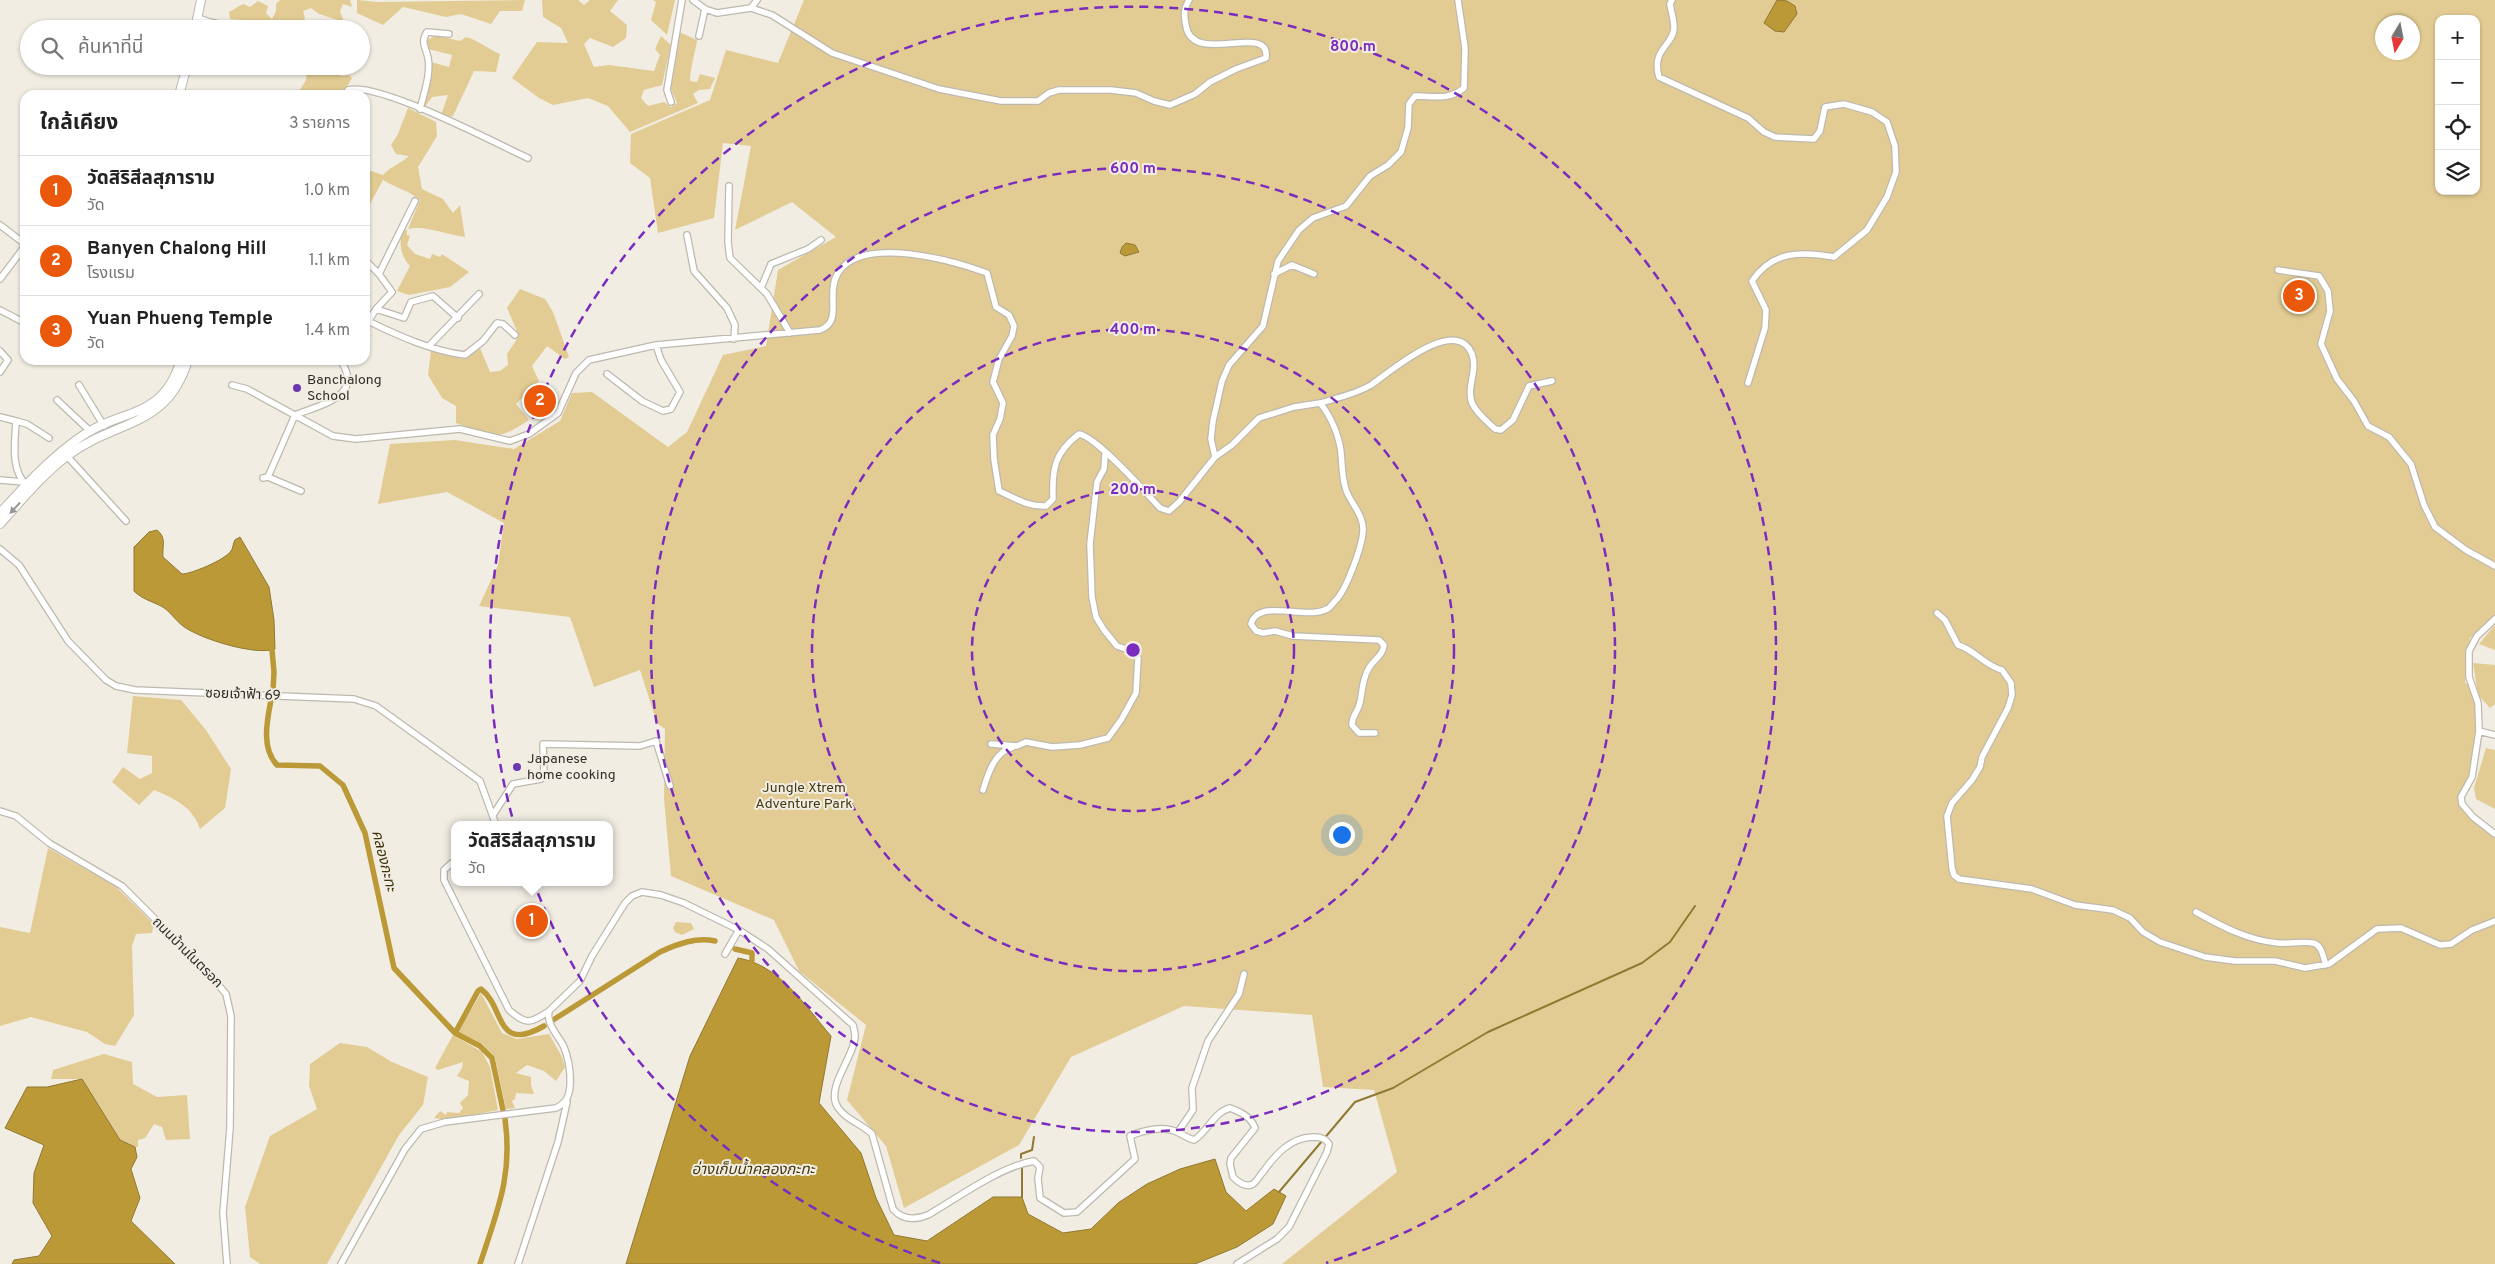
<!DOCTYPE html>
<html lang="th">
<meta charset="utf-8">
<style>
body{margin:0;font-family:Overpass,"Noto Sans Thai",sans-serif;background:#f6f6f6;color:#222}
.controls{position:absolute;right:15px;top:15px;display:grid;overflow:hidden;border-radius:10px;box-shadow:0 1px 4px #0004}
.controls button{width:45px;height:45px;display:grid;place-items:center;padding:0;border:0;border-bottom:1px solid #e0e0e0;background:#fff;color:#222;font:25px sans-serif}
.compass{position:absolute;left:2375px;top:15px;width:45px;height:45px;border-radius:50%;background:#fff;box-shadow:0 1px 4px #0004;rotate:190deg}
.you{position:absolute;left:1341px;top:834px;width:18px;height:18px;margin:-12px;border:4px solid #fff;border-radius:50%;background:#1a73e8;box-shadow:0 0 0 8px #1a73e833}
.badge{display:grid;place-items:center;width:32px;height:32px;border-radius:50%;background:#ea580c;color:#fff;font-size:16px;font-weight:700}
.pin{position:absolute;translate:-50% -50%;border:2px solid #fff;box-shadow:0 1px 5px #0006}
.popup{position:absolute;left:451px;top:821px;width:162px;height:65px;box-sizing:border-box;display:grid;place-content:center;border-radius:10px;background:#fff;filter:drop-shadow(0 1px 4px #0005);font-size:16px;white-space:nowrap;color:#767676}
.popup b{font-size:19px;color:#222}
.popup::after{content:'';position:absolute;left:50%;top:100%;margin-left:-10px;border:10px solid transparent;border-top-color:#fff}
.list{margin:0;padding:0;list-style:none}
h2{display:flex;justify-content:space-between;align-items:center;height:65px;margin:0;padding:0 20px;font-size:21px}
h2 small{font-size:16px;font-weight:400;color:#767676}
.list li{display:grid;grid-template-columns:32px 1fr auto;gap:15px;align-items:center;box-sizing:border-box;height:70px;padding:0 20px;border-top:1px solid #e0e0e0}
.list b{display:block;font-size:19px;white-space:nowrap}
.list p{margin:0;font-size:16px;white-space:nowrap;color:#767676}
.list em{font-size:16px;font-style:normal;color:#767676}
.icon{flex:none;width:28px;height:28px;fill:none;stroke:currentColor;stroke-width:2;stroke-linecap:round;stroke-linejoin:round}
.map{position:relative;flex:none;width:2495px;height:1264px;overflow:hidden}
.search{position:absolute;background:#fff;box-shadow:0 1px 4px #0004;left:20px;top:20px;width:350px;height:55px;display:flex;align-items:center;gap:12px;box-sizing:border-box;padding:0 18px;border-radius:28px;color:#767676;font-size:19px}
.panel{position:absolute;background:#fff;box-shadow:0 1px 4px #0004;left:20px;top:90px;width:350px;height:275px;border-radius:15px}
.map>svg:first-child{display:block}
.green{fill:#e2cc93;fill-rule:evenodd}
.water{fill:#bb9936;stroke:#917932}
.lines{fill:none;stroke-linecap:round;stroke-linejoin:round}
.stream{stroke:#917932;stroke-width:2}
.canal{stroke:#bb9936;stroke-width:5.5}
.minor-casing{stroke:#bdb9af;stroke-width:8}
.major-casing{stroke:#bdb9af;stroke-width:10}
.minor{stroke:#fff;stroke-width:5.5}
.major{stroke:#fff;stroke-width:8}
.oneway{fill:#979694}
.ring{fill:none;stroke:#7b2cbf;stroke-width:2.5;stroke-dasharray:9 6}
.poi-dot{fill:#6c38af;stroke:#f1ede3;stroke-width:2}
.labels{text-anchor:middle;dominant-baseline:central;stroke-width:4;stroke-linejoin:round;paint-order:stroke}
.poi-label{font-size:14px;fill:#2f2e2a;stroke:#f1ede3;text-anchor:start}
.street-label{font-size:14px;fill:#2f2e2a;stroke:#f1ede3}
.park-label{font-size:14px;fill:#47390f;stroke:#f1ede3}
.water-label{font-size:15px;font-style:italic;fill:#43350a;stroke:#f1ede3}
.centre{fill:#7b2cbf;stroke:#f1ede3;stroke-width:2.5}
.ring-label{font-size:15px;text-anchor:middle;font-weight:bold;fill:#7b2cbf;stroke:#f1ede3;stroke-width:4;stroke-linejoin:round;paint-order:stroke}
</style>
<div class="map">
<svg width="2495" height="1264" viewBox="0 0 2495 1264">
<rect width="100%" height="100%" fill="#f1ede3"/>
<!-- green -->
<path class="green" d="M 280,0 L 350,0 L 352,7 L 343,4 L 340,11 L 344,22 L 319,14 L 311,8 L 303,11 L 305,18 L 301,26 L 294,28 L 286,24 L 230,19 L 229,12 L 243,4 L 250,7 L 258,1 L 268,6 L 266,13 L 272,19 L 276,11 L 276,4 Z
M 357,0 L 378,2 L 525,0 L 522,11 L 500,11 L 491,24 L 461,14 L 446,17 L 403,7 L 383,25 L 357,13 Z
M 542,0 L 578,0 L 584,5 L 590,0 L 618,0 L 610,11 L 627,25 L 626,38 L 613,47 L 590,38 L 584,44 L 594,67 L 609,65 L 654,71 L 660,55 L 655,49 L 661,36 L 671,45 L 662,85 L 644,90 L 641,98 L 648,106 L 664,102 L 671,107 L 677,103 L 670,87 L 679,32 L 697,40 C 695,54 690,68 690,81 L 697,82 L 700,74 L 715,78 L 710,89 L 699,90 L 693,94 L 698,103 L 630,132 L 608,106 L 588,98 L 553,105 L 539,98 L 512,78 L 537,42 L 568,43 L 561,28 L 543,17 Z
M 653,0 L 675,0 L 667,35 L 651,20 L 656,2 Z
M 804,0 L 2495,0 L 2495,615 L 2487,627 L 2470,638 L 2465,683 L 2473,685 L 2483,732 L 2477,766 L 2469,777 L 2461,797 C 2468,817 2477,826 2495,838 L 2495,1264 L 1282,1264 L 1397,1172 L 1374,1090 L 1323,1087 L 1312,1015 L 1184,1006 L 1071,1057 L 1019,1145 L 904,1208 L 886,1146 L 847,1100 L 866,1025 L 799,971 L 774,920 L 671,876 L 664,799 L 665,729 L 657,723 L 640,670 L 594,687 L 570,617 L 479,606 L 498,565 L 504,523 L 447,492 L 378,504 L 390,444 L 455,440 L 514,449 L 560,421 L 572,393 L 592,392 L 668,447 L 687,432 L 723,355 L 766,346 L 778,270 L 836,237 L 792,202 L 735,230 L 751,146 L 723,143 L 714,218 L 658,233 L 650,178 L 630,163 L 631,134 L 710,100 L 726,50 L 778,63 ZM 2439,19 L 2476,19 L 2476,191 L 2439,191 ZM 2382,22 L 2412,22 L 2412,52 L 2382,52 Z
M 435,35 L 460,41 L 466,37 C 478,40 488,49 500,54 L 496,72 L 474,71 L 453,116 L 446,118 L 441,115 L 448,95 L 432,97 L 425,107 L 423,105 L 428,83 L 431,82 L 431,62 L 449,67 L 452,55 L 428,49 L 425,39 L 430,39 Z
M 307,66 L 336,66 L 341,76 L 349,75 L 352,78 L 342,95 L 326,95 L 326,89 L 321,94 L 314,90 L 308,95 L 297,95 L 306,80 Z
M 408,108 L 436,122 L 437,136 L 418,167 L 422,189 L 443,199 L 453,213 L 460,205 L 465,237 C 446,235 426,225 408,229 L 420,200 C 410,191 396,188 383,180 L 365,213 L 365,169 L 383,175 C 392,165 399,165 409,156 L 396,154 L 391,145 L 398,134 Z
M 403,230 L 407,230 L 407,235 L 410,236 L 407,245 L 415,254 L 430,259 L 432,254 L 440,257 L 442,254 L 469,272 L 450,287 L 409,295 L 397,291 L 410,266 C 401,257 398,241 403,230 Z
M 520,289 L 545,299 L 553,312 L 569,357 L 565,359 L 547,346 L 532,366 L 539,381 L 516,404 L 529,420 C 495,443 493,436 456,423 L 456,406 L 442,398 L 428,375 L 431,350 L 464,359 L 480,348 L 490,372 L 500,371 L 508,365 L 507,354 L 519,336 L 507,308 Z
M 2495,624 L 2495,650 L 2479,644 L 2494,626 Z
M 2473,663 L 2495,665 L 2495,704 L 2490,708 L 2478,695 Z
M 133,696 L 181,700 L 206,730 L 231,769 L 225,808 L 200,829 C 193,807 175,799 154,790 L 139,805 L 112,782 L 123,767 L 140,779 L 152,773 L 152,756 L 127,753 Z
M 2486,748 L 2495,750 L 2495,809 L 2476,799 L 2474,788 Z
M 48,848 L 115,886 L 154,924 L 152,933 L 136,934 L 132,946 L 134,1015 L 115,1046 L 105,1044 L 87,1032 L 31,1017 L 0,1026 L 0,927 L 30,933 Z
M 676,922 L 691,923 L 694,929 L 682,935 L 675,932 L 673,928 Z
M 481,993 L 502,1033 L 517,1039 L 549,1034 L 562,1057 L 565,1067 L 556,1081 L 544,1071 L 527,1065 L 516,1073 L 531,1077 L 531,1085 L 534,1094 L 516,1093 L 515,1099 L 512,1101 L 515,1108 L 506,1109 L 495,1057 L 483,1044 L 458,1032 Z
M 453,1035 L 482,1052 L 490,1067 L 498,1110 L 446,1120 L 434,1118 L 440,1111 L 446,1115 L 447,1112 L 459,1113 L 463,1108 L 460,1103 L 468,1095 L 469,1081 L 457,1076 L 462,1068 L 463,1062 L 438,1070 L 435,1068 Z
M 340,1043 L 367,1047 L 392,1062 L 428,1077 L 423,1105 L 399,1135 L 327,1264 L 260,1264 L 250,1257 L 245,1207 L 270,1136 L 317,1109 L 309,1086 L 310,1064 Z
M 104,1054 L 132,1062 L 133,1084 L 157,1097 L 187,1095 L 190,1139 L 166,1140 L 162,1127 L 154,1124 L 145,1138 L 138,1140 L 138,1147 L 135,1147 L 120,1140 L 82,1079 L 51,1079 L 53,1070 Z"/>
<!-- water -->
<path class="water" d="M 1777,0 L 1787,1 L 1795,6 L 1797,14 L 1784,32 L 1775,31 L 1764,23 Z
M 1126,243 L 1135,245 L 1139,252 L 1125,256 L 1120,253 L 1122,247 Z
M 157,530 C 167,538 162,546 163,557 L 182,574 C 191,574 225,560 231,551 C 233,549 233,543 235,540 L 240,537 L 269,587 L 274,620 L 275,649 C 256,656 200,639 183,626 C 176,621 169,610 161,606 C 151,601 142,599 134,591 L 134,547 L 149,532 Z
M 738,958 C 780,965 805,1006 831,1036 L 819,1103 L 861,1153 L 876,1198 L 894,1235 L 927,1241 L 993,1197 L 1022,1197 L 1028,1214 L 1063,1233 L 1091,1229 L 1118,1203 L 1147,1184 L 1180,1169 L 1215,1159 L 1226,1192 L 1246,1211 L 1274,1189 L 1286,1196 L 1273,1224 L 1237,1247 L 1195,1264 L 626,1264 L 690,1056 Z
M 82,1079 L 120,1140 L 135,1147 L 137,1157 L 131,1169 L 140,1198 L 131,1221 L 175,1264 L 12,1264 L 14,1260 L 39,1256 L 52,1236 L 33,1203 L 34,1173 L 44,1145 L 5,1128 L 27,1087 L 47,1087 Z"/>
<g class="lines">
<!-- stream -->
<path class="stream" d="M 1021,1158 L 1021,1154 L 1032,1150 L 1034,1137
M 1022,1168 L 1022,1197
M 1279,1192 L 1355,1102 L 1393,1088 L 1488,1032 L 1642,963 L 1670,942 L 1695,906"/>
<!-- canal -->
<path class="canal" d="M 272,650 L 274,672 L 273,691
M 271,700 C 267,721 261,748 277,765 L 320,766 L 343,785 L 365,833 L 394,968 L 455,1033 L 480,1046 L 492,1058 L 503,1110
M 735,949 L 752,953 L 752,960
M 553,1020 L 660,952 C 677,944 696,937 715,941
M 455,1033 L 478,991 L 481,989 C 505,1007 495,1054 544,1026
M 480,1264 C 497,1211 513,1176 505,1119"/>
<!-- minor casing -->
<g class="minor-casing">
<path id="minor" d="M 693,0 L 705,9 L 717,13 L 751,8 L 772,15 L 832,53 L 939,89 L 1001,101 L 1038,101 L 1049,93 L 1059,90 L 1111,90 L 1136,93 L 1154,101 L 1170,105 L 1195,94 L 1210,82 L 1236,69 L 1266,58 C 1271,21 1193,67 1186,26 C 1184,15 1183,10 1189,0
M 1672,0 L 1670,4 C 1671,11 1674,20 1674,28 C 1673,46 1651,49 1659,77 L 1748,118 L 1764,132 L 1775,137 L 1814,139 L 1820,131 L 1825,107 L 1844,104 L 1872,112 L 1887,122 L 1895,146 L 1896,172 L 1887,197 L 1867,230 L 1834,257 C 1801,251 1772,251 1752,281 L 1766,310 L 1765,328 L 1748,383
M 751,8 L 757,0
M 197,17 C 224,31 258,23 287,29
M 699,36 L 705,9
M 345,95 L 348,90 C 378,81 495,143 528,158
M 671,102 L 667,90 L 682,0
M 420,109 C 424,93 431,74 428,58 C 426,47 420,43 427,32 L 449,34
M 729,186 L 728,242 L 730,258 L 767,294 L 790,333
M 0,225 L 25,244
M 687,235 L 694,271 L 727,308 L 735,325 L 734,339
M 365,260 L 379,274 L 392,292 L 376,309 L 365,327
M 2278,270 L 2319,276 L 2328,291 L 2330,311 L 2321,344 L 2337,379 L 2354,401 L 2368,426 L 2389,437 L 2411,464 L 2424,505 L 2435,527 L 2466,550 L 2495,566
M 379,274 L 415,201
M 1274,274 L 1292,265 L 1314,274
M 0,279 L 25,246
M 761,288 L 771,264 L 808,249 L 821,240
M 376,309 L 404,318 L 411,302 L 433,296 L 458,318
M 0,310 L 25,323
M 370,322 C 399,336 432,351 465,355 L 483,341 L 497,323 L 503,324 L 515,335
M 429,346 L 479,294
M 0,351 L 8,360 L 0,372
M 607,374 L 642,401 L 663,411 L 671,409 L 680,392 L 661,360 L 656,345
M 79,385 L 104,426
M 232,385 L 247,389 L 333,436 L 356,439 L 460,429 L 510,441 L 529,434 L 558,413 L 576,373 L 589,360 L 656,345 L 820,330 C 844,321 825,294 838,273 C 862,234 954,261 987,273 L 996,307 L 1009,315 L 1014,326 L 1012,336 L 999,359 L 993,382 L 1003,403 L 1000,419 L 993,435 L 994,459 L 999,491 C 1015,498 1028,507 1046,506 L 1053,499 C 1052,469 1054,453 1079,434 C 1097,437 1146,493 1160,508 L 1169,511 L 1179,502 L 1215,457 L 1232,445 L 1259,418 L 1294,407 L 1320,403 C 1331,416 1339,436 1341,452 C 1342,464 1342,478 1346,490 C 1351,504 1364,515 1363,531 C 1362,547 1346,591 1335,601 C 1333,603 1330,608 1327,609 C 1306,621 1258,597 1251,624 L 1256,631 L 1263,633 L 1275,631 L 1293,636 L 1379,640 L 1384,645 C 1383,656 1374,659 1369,668 C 1361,681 1363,693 1359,706 C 1356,714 1352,716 1352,725 L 1359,733 L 1375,733
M 57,400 L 91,432
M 1320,403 C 1337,398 1356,394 1371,385 C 1389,373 1456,314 1472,354 C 1478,371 1466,387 1472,403 C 1476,413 1488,422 1495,429 L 1501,430 L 1513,420 L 1529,386 L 1552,381
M 0,417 L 16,421 C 15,441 10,471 27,485
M 16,421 L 27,424 L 49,438
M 67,456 L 126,521
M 1215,457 L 1211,439 L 1213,421 L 1222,381 L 1229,365 L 1263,326 L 1278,261 L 1299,230 L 1313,218 L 1346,206 L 1370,176 L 1388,165 L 1401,152 L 1408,128 L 1409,104 L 1415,96 C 1433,96 1448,101 1464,88 L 1465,48 L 1458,0
M 268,477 L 301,491
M 263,478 L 268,477 L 295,415 C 320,405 366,396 340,360
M 0,480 L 23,482
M 0,549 L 19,565 L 68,641 L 106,680 L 116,686 L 135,690 L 354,699 L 376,706 L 480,781 L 496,825
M 1937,613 L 1945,620 L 1958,645 C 1975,650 1985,666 2002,670 L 2011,683 L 2012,695 L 2008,708 L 1982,757 L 1980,767 L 1972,780 L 1952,803 L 1947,816 L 1952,868 L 1954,875 L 1959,879 L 2032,889 L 2075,905 L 2113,910 L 2130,918 L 2143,932 L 2160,942 L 2205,957 L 2235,961 L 2275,961 L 2305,968 L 2329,964 L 2377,929 L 2401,928 L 2440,945 L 2451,944 L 2472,930 L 2495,921
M 2495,619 L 2477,636 L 2469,651 L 2469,677 L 2478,703 L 2479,731 L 2472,777 L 2461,797 L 2462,804 L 2473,817 L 2495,834
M 2479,731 L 2495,735
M 991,744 L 1017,746 L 1026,742 L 1052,747 L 1080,745 L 1108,738 L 1121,720 L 1136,693 L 1138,658 L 1132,651 L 1117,646 L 1104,630 L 1096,617 L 1092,597 L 1090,544 L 1097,482 L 1104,469 L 1105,454
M 983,790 C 988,774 994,752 1013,747
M 0,811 L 16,816 L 49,843 L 122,886 L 205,969 L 226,994 L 231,1016 L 230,1128 L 223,1213 L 227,1264
M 493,815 L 513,784 L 541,779 L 544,775 L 543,744 L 640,746 L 656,741 L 670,786
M 454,861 L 444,870 L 444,880 L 509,1010 C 527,1025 529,1024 549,1011
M 2196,912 C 2223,927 2247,940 2278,943 C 2288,944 2306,941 2313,943 C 2322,945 2323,957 2326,965
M 725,954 L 739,930
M 1178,1132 L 1193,1110 L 1192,1088 L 1208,1041 L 1239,994 L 1244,974
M 341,1264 L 405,1149 L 421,1129 L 445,1122 L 556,1108 C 566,1103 569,1097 570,1086 C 571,1072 569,1060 564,1047 C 558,1035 546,1024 549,1011 L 580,981 L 592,956 L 625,903 L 632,896 L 642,892 L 661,895 L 684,903 L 739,930 L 768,949 L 853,1025 C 854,1029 855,1033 855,1037 C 854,1056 828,1085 836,1104 C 842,1118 862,1124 872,1134 L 893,1209 C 902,1220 915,1220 928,1215 C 959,1197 999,1167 1034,1161 L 1040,1167 L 1038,1178 L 1040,1198 L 1064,1213 L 1077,1212 L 1135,1159 L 1130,1136 C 1144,1130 1165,1125 1179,1133 C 1185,1136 1187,1138 1194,1140 C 1208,1131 1214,1112 1230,1108 C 1241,1112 1251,1117 1255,1128 L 1231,1158 L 1230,1164 L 1233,1177 C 1238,1182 1246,1188 1253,1184 C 1257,1181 1260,1175 1263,1172 C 1275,1155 1290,1138 1312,1137 C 1320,1137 1325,1138 1329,1144 L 1327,1152 L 1289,1227 L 1277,1239 L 1237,1264
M 518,1264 L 558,1142 L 567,1102"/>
</g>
<!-- major casing -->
<g class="major-casing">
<path id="major" d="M 195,29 L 201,0
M 179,95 L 187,66
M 0,513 C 25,486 51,457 82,436 C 123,407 162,421 181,360
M 0,524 C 21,501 42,475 67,456 C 116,419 167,429 188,360"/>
</g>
<!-- minor -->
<use href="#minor" class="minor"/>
<!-- major -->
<use href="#major" class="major"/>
</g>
<!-- one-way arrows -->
<defs><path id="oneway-solid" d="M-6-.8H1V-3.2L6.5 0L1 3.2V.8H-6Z" transform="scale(1.25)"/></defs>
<use class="oneway" href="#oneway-solid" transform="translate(15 508) rotate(133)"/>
<!-- distance rings -->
<g class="ring">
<circle cx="1133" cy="650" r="161"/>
<circle cx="1133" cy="650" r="321"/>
<circle cx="1133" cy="650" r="482"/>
<path d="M940 1263A643 643 0 1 1 1326 1263"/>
</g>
<!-- markers -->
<g class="poi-dot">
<circle cx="297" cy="388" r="5"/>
<circle cx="517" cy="767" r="5"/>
</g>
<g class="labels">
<!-- poi labels -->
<g class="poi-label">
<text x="307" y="380">Banchalong<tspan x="307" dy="16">School</tspan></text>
<text x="527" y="759">Japanese<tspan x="527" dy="16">home cooking</tspan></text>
</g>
<!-- street labels -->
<g class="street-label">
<text transform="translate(243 695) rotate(2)">ซอยเจ้าฟ้า 69</text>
<text transform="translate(187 953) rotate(45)">ถนนบ้านในตรอก</text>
</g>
<!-- park labels -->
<g class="park-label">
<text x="804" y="788">Jungle Xtrem<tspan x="804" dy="16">Adventure Park</tspan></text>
</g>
<!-- water labels -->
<g class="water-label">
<text transform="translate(383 861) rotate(76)">คลองกะทะ</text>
<text x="753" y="1170">อ่างเก็บน้ำคลองกะทะ</text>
</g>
</g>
<circle cx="1133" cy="650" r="8" class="centre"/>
<g class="ring-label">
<text x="1353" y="51">800 m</text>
<text x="1133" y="173">600 m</text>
<text x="1133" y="334">400 m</text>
<text x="1133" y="494">200 m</text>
</g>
</svg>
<div class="controls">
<button>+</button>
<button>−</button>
<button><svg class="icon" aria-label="locate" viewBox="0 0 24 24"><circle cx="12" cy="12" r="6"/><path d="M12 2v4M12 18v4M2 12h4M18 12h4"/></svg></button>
<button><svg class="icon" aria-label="layers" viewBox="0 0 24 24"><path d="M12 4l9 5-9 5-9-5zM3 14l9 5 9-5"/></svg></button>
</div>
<svg class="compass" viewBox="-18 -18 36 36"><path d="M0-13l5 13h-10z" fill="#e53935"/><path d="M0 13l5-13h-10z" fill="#767676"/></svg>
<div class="you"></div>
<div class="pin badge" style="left:532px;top:921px">1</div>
<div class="popup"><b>วัดสิริสีลสุภาราม</b>วัด</div>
<div class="pin badge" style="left:540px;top:401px">2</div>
<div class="pin badge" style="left:2299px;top:296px">3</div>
<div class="search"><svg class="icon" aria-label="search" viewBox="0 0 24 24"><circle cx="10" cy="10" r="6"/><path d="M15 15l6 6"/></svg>ค้นหาที่นี่</div>
<section class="panel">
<h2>ใกล้เคียง<small>3 รายการ</small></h2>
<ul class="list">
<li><span class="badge">1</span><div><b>วัดสิริสีลสุภาราม</b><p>วัด</p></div><em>1.0 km</em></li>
<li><span class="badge">2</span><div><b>Banyen Chalong Hill</b><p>โรงแรม</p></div><em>1.1 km</em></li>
<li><span class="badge">3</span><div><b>Yuan Phueng Temple</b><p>วัด</p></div><em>1.4 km</em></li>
</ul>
</section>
</div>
